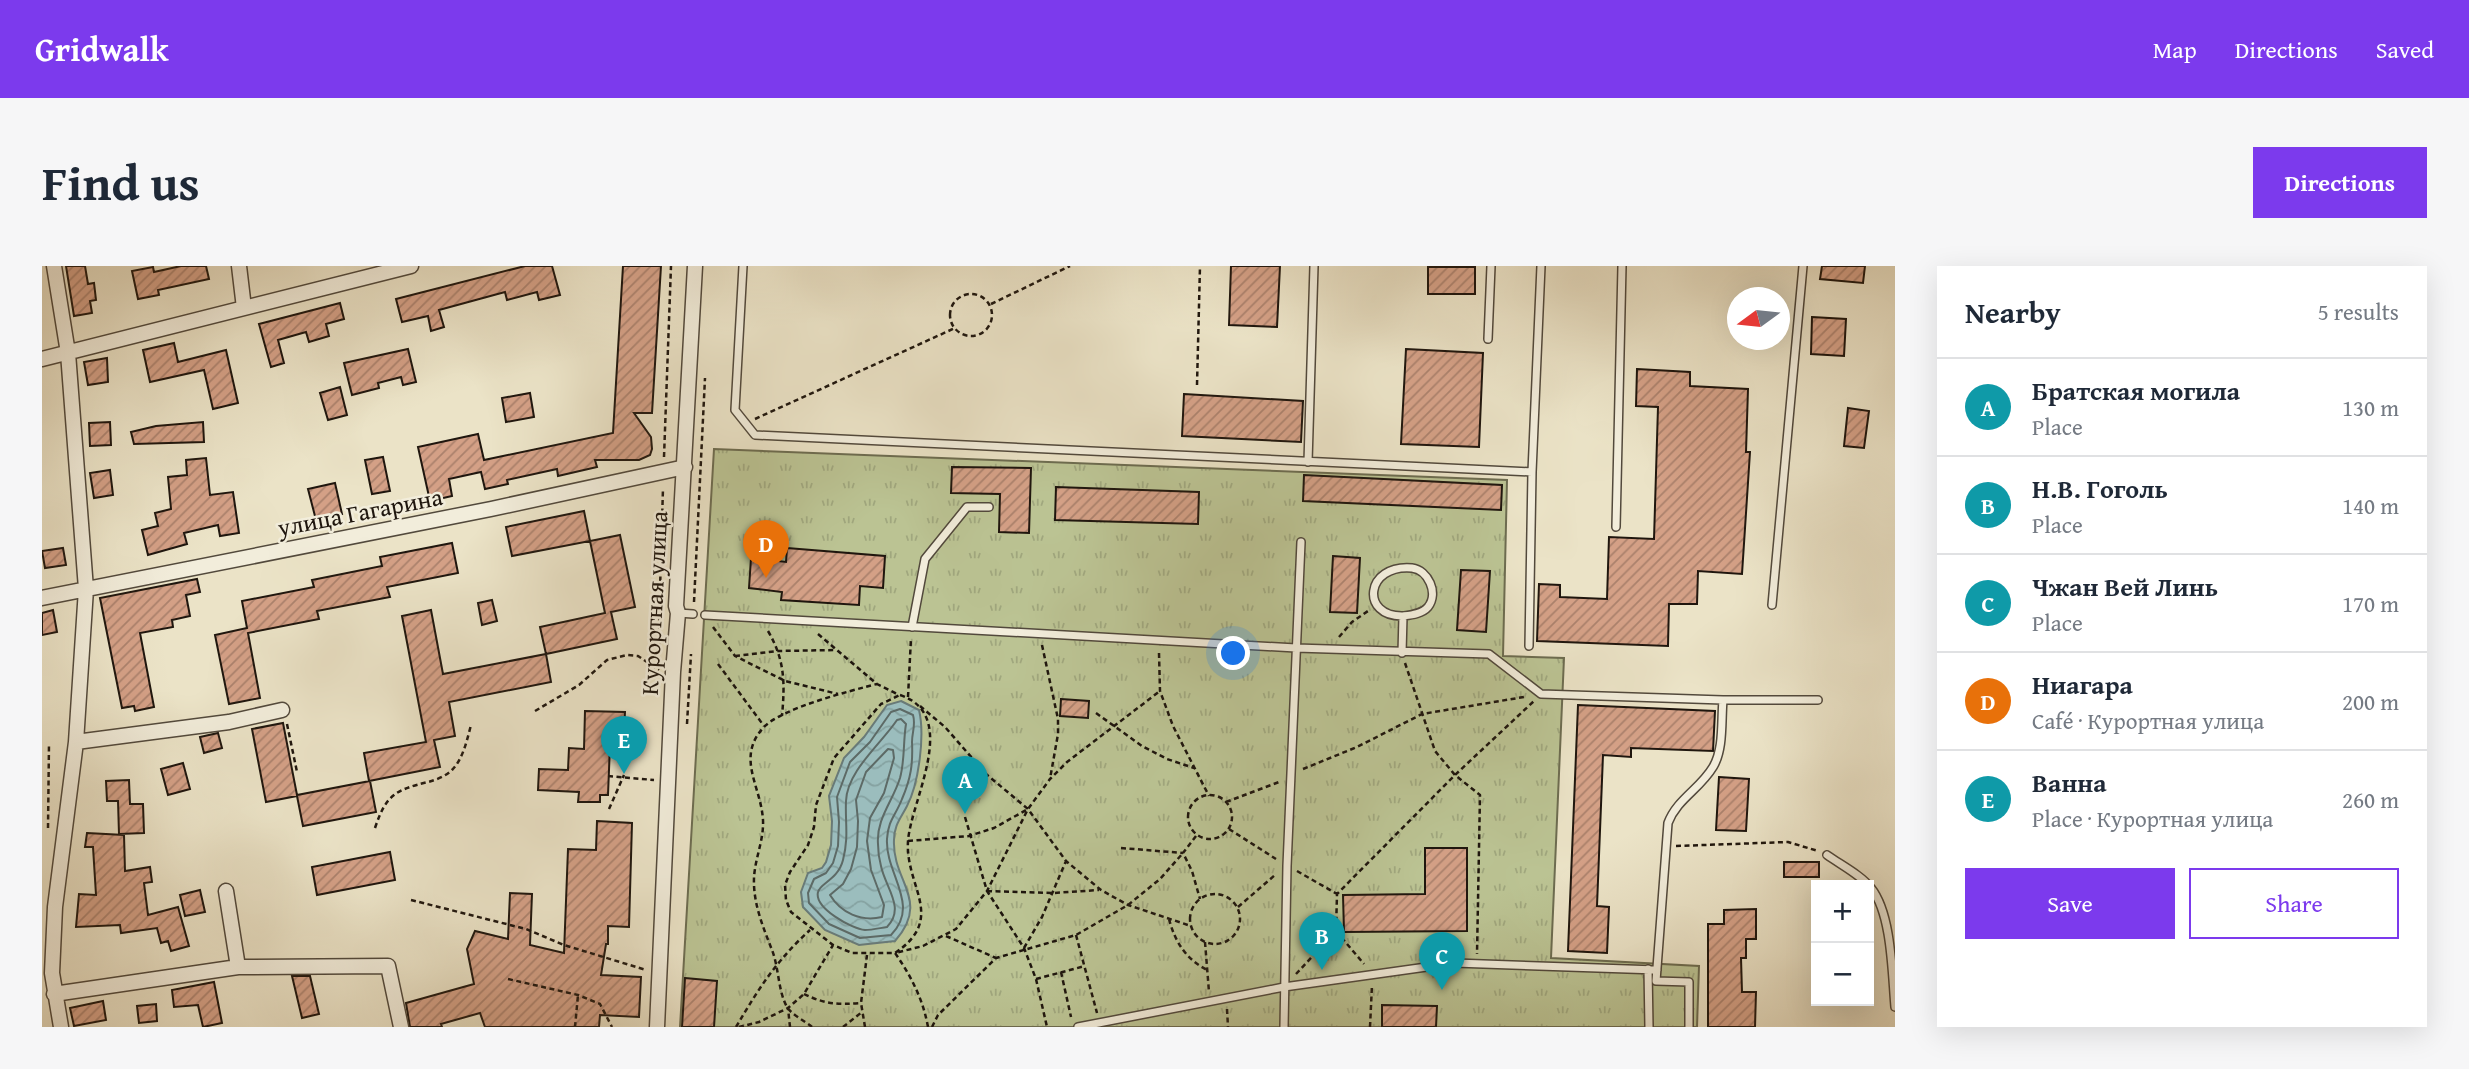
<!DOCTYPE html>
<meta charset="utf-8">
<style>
body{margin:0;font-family:"Gentium Book Plus",serif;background:#f6f6f7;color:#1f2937}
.controls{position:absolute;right:21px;bottom:21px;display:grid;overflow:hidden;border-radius:0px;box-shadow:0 7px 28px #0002}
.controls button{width:63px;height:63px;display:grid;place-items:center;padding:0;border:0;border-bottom:2px solid #e0e1e3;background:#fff;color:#1f2937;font:35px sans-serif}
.compass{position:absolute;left:1685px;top:21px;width:63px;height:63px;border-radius:50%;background:#fff;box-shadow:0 7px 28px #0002;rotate:255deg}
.you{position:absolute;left:1192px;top:388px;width:24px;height:24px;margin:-18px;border:5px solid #fff;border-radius:50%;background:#1a73e8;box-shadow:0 0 0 10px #1a73e833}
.badge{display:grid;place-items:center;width:46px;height:46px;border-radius:50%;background:#7c3aed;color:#fff;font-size:23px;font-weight:700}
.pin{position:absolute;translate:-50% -58px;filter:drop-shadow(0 2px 4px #0008)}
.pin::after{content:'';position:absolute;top:37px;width:24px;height:21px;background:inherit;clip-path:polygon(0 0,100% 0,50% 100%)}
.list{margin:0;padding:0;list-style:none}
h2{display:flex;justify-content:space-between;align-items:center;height:91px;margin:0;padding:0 28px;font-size:30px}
h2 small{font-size:23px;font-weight:400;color:#747a83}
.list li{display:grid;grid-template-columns:46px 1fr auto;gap:21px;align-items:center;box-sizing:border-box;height:98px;padding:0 28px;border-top:2px solid #e0e1e3}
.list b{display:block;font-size:26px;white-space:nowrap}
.list p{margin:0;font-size:23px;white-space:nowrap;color:#747a83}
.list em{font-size:23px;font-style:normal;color:#747a83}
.actions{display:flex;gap:14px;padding:21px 28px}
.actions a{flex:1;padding:16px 0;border:2px solid #7c3aed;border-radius:0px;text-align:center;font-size:24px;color:#7c3aed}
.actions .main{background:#7c3aed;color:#fff}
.map{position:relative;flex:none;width:1853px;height:761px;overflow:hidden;border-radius:0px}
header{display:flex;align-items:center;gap:42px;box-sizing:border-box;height:98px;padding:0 35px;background:#7c3aed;color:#fff}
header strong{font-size:33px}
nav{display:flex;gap:38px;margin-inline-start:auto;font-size:24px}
.intro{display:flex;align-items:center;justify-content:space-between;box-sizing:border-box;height:168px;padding:0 42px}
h1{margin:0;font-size:49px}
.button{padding:18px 32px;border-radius:0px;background:#7c3aed;color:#fff;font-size:24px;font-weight:700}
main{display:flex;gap:42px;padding:0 42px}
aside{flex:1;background:#fff;border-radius:0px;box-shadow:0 7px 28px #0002}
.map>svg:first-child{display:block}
.park{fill:url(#park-tufts);stroke:#6d6c50;stroke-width:2}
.water{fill:url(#water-waves);stroke:#697a77;stroke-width:2}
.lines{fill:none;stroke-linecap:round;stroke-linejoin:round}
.shore{stroke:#5d6a66;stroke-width:2}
.building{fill:url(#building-hatch);stroke:#1f160e;stroke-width:2}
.lane-casing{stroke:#52493c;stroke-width:10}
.street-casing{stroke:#52493c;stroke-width:17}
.path{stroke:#1f160e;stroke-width:2.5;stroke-dasharray:5 3.5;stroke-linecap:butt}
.lane{stroke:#f2eddb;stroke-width:7}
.street{stroke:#f2eddb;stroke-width:14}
.labels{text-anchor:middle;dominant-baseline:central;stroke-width:5;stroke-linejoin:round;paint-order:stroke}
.street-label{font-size:24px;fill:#1f160e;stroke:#f2eddb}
</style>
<header>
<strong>Gridwalk</strong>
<nav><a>Map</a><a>Directions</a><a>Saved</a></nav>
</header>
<div class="intro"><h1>Find us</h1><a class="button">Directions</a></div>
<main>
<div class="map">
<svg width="1853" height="761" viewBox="0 0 1853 761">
<defs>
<pattern id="park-tufts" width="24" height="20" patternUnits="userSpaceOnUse" patternTransform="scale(1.75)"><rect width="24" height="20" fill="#bbc393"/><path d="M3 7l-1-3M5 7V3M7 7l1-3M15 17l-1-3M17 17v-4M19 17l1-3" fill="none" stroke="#a0a77e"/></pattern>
<pattern id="water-waves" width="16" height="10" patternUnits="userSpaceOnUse" patternTransform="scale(1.75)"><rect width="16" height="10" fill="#9bbdbd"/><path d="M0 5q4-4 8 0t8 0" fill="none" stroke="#85a2a1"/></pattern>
<pattern id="building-hatch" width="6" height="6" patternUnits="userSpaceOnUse" patternTransform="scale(1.75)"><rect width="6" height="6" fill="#d4a086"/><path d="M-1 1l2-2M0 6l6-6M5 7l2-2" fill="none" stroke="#ab816c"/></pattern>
</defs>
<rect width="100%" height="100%" fill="#ebe3c7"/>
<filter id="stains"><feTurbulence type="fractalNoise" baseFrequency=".00286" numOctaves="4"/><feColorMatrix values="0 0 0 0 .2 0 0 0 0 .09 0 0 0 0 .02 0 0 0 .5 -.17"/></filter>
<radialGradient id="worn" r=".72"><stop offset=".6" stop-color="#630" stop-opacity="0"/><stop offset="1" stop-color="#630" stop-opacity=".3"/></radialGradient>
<!-- park -->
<path class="park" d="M 672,183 L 1465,214 L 1461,390 L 1522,392 L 1509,692 L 1657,700 L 1655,761 L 638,761 Z"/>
<!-- water -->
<path class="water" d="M 859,435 L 877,444 C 883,469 877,517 865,540 C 859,552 852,559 852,574 C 850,616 889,634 853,675 L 817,679 L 783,664 L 761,641 L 759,626 L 766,607 L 780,602 L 784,596 L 789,579 L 790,555 L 787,530 L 802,492 L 822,471 L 845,439 Z"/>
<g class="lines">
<!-- shore -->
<path class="shore" d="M 858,443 L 871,449 C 874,459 870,466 870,476 C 871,498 869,512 860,533 C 854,549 846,554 845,573 C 843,608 879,639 849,669 L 818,672 L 787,658 L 767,637 L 766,627 L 772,613 L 784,607 L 791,597 L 796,580 L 797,556 L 795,531 L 808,496 L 828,476 L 849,446 Z
M 859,453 L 864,458 C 861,476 863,494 858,512 C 851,535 834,553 836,578 C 836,585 837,593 839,600 C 843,621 864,642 845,661 C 838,662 830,664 823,664 C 810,663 772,642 776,626 C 778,617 796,614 801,594 C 807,570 803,557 804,535 C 805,505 839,478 855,454 Z
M 846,483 L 851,484 L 852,492 L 842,527 L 828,552 L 825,575 L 829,604 L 842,639 L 840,651 C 819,656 799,647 788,629 L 801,618 L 809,603 L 815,581 L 816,555 L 814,534 L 824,506 Z"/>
</g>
<!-- building -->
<path class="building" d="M 24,0 L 43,0 L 46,18 L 52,17 L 54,34 L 48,35 L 50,47 L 32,50 Z
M 139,0 L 164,0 L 167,13 L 116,24 L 117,29 L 96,33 L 90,5 L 111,1 L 112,6 Z
M 483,0 L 510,0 L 518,29 L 497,34 L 495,26 L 465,34 L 463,26 L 397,44 L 402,61 L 389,65 L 386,50 L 360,56 L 354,33 Z
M 581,0 L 619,0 L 610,147 L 592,147 L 609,171 L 610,183 L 608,189 L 597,194 L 553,194 L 555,201 L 516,210 L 515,203 L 465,214 L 466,218 L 443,223 L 439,206 L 407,213 L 410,230 L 388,235 L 376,181 L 436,168 L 442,194 L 571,167 Z
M 1189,0 L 1238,0 L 1235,61 L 1187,59 Z
M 1780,0 L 1823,0 L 1821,17 L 1778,13 Z
M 1386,1 L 1433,1 L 1433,28 L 1386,28 Z
M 298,37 L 302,53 L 284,58 L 287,70 L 267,76 L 264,66 L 236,74 L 242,97 L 229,101 L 217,58 Z
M 1770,51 L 1804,53 L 1802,90 L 1769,88 Z
M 132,77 L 136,96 L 184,84 L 196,137 L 171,143 L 162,104 L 108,116 L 101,84 Z
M 366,83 L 374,116 L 361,119 L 359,111 L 336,117 L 337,122 L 310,129 L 302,97 Z
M 1364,83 L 1441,87 L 1437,181 L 1359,178 Z
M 65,92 L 66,116 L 46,119 L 42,96 Z
M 1595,103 L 1648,106 L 1648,120 L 1706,123 L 1704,186 L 1708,186 L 1700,308 L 1656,305 L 1655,338 L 1627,338 L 1626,380 L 1495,375 L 1497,318 L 1518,319 L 1518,331 L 1565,333 L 1567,271 L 1612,273 L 1616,141 L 1594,140 Z
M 298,121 L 305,149 L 286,154 L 278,127 Z
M 488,127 L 492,151 L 464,156 L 460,132 Z
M 1142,128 L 1261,135 L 1259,176 L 1140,170 Z
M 1806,142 L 1827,145 L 1822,182 L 1802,180 Z
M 68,156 L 69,179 L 48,180 L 47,157 Z
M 161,156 L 162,176 L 92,178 L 89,166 L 114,160 Z
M 341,191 L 348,225 L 330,228 L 323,194 Z
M 164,192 L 168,229 L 191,226 L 197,267 L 178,270 L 176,259 L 142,267 L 145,278 L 106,289 L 100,264 L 116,260 L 113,247 L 129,243 L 126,211 L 145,209 L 144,194 Z
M 910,201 L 989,202 L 987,267 L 957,266 L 958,228 L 909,227 Z
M 68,204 L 71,229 L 52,232 L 48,207 Z
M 1262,209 L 1460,219 L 1459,244 L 1261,235 Z
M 293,217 L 300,248 L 274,254 L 266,223 Z
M 1014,221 L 1157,226 L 1156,258 L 1013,254 Z
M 542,245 L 548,275 L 470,290 L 464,261 Z
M 578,269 L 593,341 L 569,346 L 575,373 L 504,388 L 498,361 L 563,347 L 548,275 Z
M 410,277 L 416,307 L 345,321 L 348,331 L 275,345 L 277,353 L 206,367 L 218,432 L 187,438 L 173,369 L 205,362 L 200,335 L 272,321 L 270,314 L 340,300 L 338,291 Z
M 21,282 L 24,299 L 3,302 L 0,285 Z
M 745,282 L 843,290 L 841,322 L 818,320 L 817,339 L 739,334 L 740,326 L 707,322 L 709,292 L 744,296 Z
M 1291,290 L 1318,292 L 1315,347 L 1288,346 Z
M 1419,304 L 1448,305 L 1444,366 L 1415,364 Z
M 155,313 L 158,326 L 144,329 L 148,350 L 130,354 L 131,361 L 98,367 L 112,441 L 93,445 L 92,440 L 80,442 L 58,332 Z
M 450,334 L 455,355 L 440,359 L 436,337 Z
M 11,344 L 15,366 L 0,369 L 0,347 Z
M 389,344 L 401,408 L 504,388 L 509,416 L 407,436 L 413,470 L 392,474 L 398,501 L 327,515 L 322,487 L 384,476 L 360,350 Z
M 1019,433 L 1047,435 L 1046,452 L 1018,450 Z
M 1536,439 L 1673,445 L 1671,485 L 1589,482 L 1589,491 L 1561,489 L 1555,640 L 1567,641 L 1565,687 L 1526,685 Z
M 543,445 L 583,446 L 581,480 L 568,479 L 566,529 L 558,529 L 558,536 L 536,536 L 537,526 L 496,524 L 497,503 L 526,504 L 527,482 L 542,483 Z
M 241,457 L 255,529 L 328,515 L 334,546 L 261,560 L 255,530 L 224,536 L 210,463 Z
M 176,467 L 180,482 L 162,487 L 158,471 Z
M 141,497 L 148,523 L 126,529 L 119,503 Z
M 1677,511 L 1707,513 L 1704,565 L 1674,564 Z
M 87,514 L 88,538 L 101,538 L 102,567 L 77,568 L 76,535 L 65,535 L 64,515 Z
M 555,555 L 590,557 L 587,661 L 566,660 L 566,678 L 564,678 L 559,709 L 599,711 L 597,751 L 558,749 L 557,761 L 443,761 L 438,747 L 399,758 L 400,761 L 368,761 L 364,737 L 432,718 L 425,683 L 433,665 L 466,673 L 468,627 L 490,628 L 488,679 L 522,687 L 526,583 L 554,584 Z
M 45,567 L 82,569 L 83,605 L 108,601 L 110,616 L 102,617 L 106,649 L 136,641 L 147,680 L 129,685 L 126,675 L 119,677 L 115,662 L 79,667 L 78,659 L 34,661 L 37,628 L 54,629 L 51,581 L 43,581 Z
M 1383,582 L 1425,582 L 1425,665 L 1302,666 L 1301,629 L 1383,628 Z
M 348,586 L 353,614 L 275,629 L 270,601 Z
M 1742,596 L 1777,596 L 1777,611 L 1742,611 Z
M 158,624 L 163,646 L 143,650 L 138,629 Z
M 1714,643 L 1714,673 L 1704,673 L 1704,692 L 1699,692 L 1700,726 L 1714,726 L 1713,761 L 1666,761 L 1666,658 L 1682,658 L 1682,644 Z
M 250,710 L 268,710 L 277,748 L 260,752 Z
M 643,712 L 675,715 L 672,761 L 640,761 Z
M 172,716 L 180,757 L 161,761 L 156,739 L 132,741 L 130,724 Z
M 61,735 L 64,754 L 32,760 L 28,742 Z
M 114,738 L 115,755 L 97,757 L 95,740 Z
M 1340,739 L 1395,740 L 1394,761 L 1340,761 Z"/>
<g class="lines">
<!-- lane casing -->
<g class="lane-casing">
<path id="lane" d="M 701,0 L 693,144 L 713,169 L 1490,206
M 1446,73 L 1449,0
M 1266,196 L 1272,0
M 1574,261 L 1580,0
M 1730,339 L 1761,0
M 636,347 L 651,348
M 663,349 L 1254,382 L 1447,388 L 1499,428 L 1681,434 L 1776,434
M 870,361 L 883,293 L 925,241 L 947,241
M 1487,380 L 1490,206 L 1499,0
M 1360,387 L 1361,350 C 1369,349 1380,348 1386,341 C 1397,327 1386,304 1370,302 C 1323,298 1318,351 1361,350
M 1785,589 C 1799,599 1819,609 1829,622 C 1850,648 1850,708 1853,741
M 1606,703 L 1607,761
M 1036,761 L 1242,721 L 1413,697 L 1615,704
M 1242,761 L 1245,600 L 1259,276
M 1647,761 L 1647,716 L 1614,715 L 1626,557 C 1635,533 1658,523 1671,501 C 1682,483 1679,455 1681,434"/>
</g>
<!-- street casing -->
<g class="street-casing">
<path id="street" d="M 12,0 L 26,87 L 44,323 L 34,476 L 13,641 L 10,707 L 19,761
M 197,0 L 202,42
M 0,93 L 369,0
M 0,332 L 449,243 L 643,201
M 34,476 L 187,456 L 240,444
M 184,625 L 196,701
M 12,728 L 196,701 L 346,700 L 359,761
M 615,761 L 631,406 L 636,347 L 634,340 L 653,0"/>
</g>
<!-- path -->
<path class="path" d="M908 49a21 21 0 1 1 42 0a21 21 0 1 1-42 0Z
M 949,38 L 1028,0
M 1155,119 L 1158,0
M 713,153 L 913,62
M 622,191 L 629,0
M 618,324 L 621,222
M 652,336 L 663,112
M 671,361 L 693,390 L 743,415 L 796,428
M 726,365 C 743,394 743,417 740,450
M 776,368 L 835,418 L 857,429
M 1297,371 L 1310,356 L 1326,345
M 1000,379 L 1016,453 L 1016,468 L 1008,513
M 617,380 L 618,341
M 1117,387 L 1118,425 L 1131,460 L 1167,530
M 693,390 L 736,385 L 794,384
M 1363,397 L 1393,485 L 1413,509 L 1438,529 L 1435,688
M 676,398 L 722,460
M 858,429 C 919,449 869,534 866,575 C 863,621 905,652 853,687 L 810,687 L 791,679 L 749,646 L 744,634 L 743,619 L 748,606 L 766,579 L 772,561 L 774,539 L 792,492 L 839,438 Z
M 866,431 L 869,372
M 878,440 L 903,461 L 944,508 L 986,543 L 1024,595 L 1059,624 L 1086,639 L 1149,660
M 493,445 L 537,419 L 565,394 L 585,389 L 596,390 L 617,404
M 1054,447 L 1100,480 L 1125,493 L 1152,502
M 245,458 L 255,506
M 645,458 L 649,388
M 1261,503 L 1315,481 L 1380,448 L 1482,431
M 566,510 L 612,514
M1146 551a22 22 0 1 1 44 0a22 22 0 1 1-44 0Z
M 1184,536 L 1237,516
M 567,543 L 582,509
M 923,551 L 945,625 L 982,682 L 994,713 L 1005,761
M 6,562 L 7,477
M 333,562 C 344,529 353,524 386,516 C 394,514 404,510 410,504 C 421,493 425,474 429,459
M 1187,563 L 1234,593
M 1154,570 L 1141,587 L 1150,605 L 1158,633
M 866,575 L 927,570 L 952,562 L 986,543
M 1634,580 L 1746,576 L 1776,585
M 1079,582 L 1141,587
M 1255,605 L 1295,628
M 945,625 L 1012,627 L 1057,624
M1148 653a25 25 0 1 1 50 0a25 25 0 1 1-50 0Z
M 369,634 L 484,663 L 522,679 L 604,704
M 1196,641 L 1233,609
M 1127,653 C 1133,676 1144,693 1165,704
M 1294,665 L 1322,698
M 1034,669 L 1055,747
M 904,670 L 954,692
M 1163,676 L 1167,726
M 982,682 L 1000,651 L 1024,595
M 1019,706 L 1029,751
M 1254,708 L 1294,665 L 1295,628 L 1413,509 L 1492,435
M 466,713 L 536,729 L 558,738 L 570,761
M 994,713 L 1043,700
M 762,728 C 782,738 797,739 819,737
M 1185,743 L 1186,761
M 533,761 L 536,729
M 694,761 C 717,722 734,695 768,664
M 697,761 L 717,756 L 746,742
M 748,761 L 746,742 L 762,728 L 791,679
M 770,761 C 763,755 750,749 745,741 C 736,725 737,702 730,684 C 721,661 711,637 712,612 C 713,592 722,574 721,554 C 719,520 694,492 721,462 C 739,442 808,425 835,418
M 801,761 L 820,746
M 823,761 L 819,737 L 825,689
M 886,761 C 881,733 869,710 853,687 L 881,680 L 914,663 L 945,625 L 986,543 L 1008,513 L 1025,496 L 1118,425
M 890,761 L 896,749 L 954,692 L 1034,669 L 1086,639 L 1118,613 L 1141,587
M 1328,761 L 1330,719"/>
<!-- lane -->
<use href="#lane" class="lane"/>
<!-- street -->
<use href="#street" class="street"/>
</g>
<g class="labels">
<!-- street labels -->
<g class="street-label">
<text transform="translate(318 246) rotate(-11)">улица Гагарина</text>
<text transform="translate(612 337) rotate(-87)">Курортная улица</text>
</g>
</g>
<rect width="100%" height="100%" filter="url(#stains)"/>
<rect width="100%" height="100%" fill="url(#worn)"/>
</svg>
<div class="controls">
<button>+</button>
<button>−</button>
</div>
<svg class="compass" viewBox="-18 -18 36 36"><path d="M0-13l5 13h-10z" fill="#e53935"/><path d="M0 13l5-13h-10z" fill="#747a83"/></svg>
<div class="you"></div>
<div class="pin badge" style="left:923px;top:548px;background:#0f9aa8">A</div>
<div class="pin badge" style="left:1280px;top:704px;background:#0f9aa8">B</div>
<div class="pin badge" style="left:1400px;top:724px;background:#0f9aa8">C</div>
<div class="pin badge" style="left:724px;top:312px;background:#e8710a">D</div>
<div class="pin badge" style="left:582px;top:508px;background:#0f9aa8">E</div>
</div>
<aside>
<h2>Nearby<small>5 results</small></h2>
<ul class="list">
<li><span class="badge" style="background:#0f9aa8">A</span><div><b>Братская могила</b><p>Place</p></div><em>130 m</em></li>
<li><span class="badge" style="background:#0f9aa8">B</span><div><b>Н.В. Гоголь</b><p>Place</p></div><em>140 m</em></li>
<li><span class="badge" style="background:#0f9aa8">C</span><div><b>Чжан Вей Линь</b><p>Place</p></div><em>170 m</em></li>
<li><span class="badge" style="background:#e8710a">D</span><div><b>Ниагара</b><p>Café · Курортная улица</p></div><em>200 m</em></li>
<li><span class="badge" style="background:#0f9aa8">E</span><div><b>Ванна</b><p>Place · Курортная улица</p></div><em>260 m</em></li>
</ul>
<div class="actions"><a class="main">Save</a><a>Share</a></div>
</aside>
</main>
